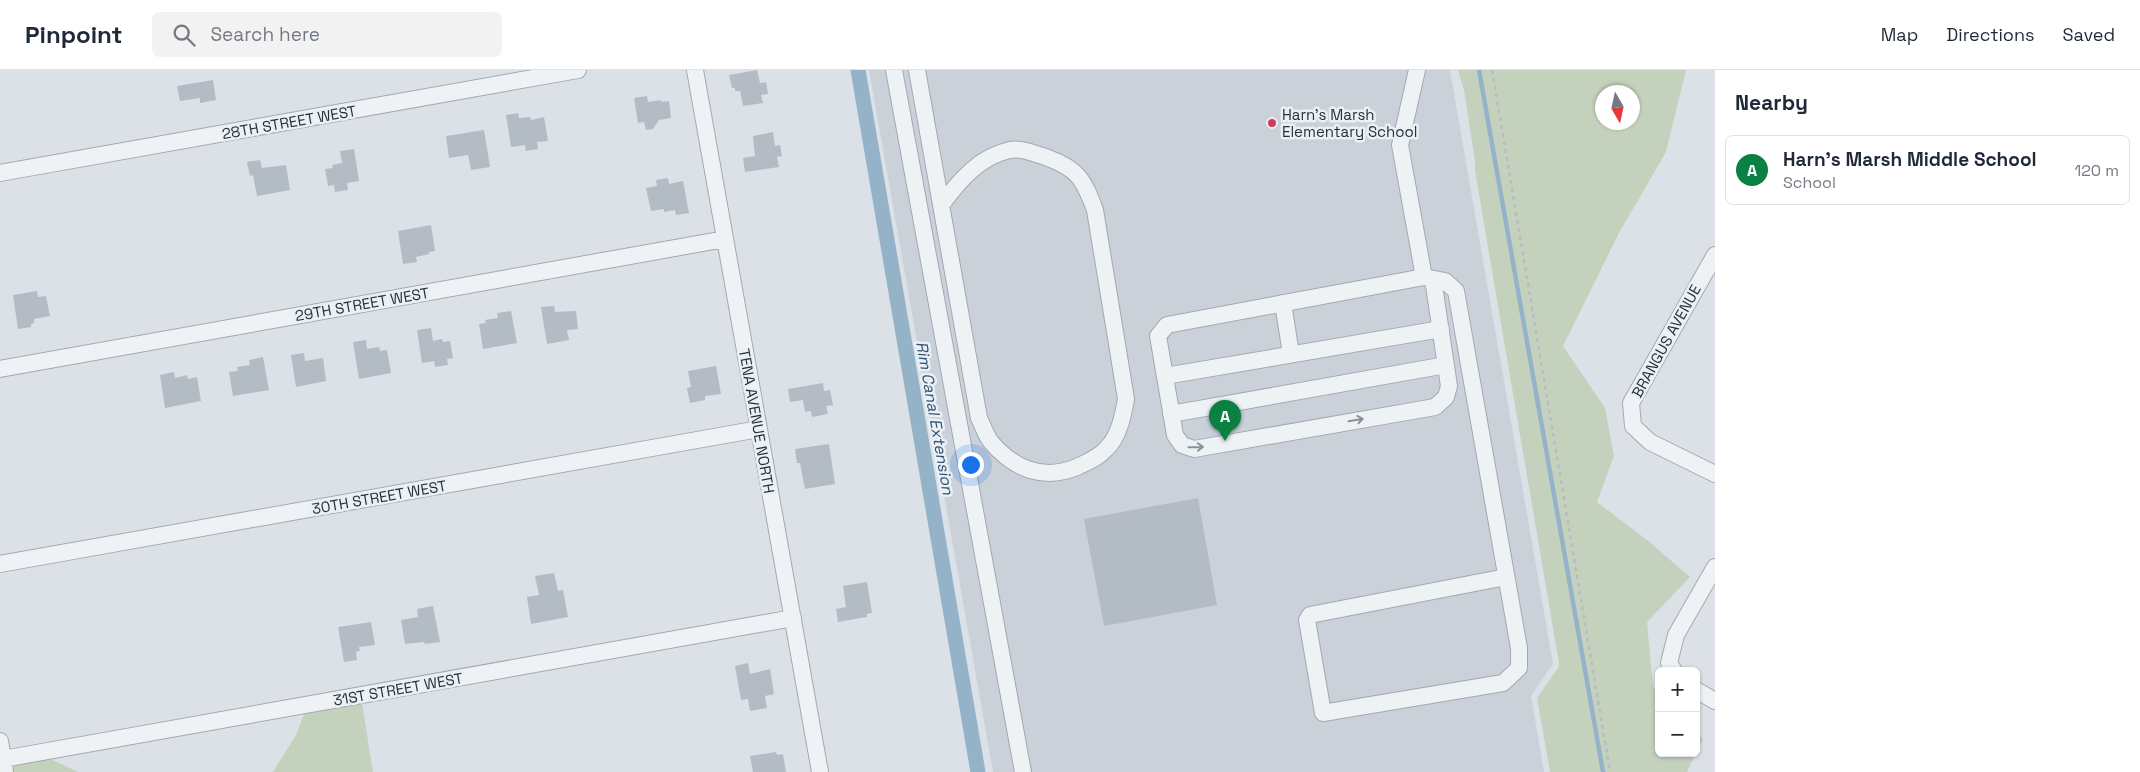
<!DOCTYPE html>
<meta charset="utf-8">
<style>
body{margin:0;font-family:"Space Grotesk",sans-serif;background:#f2f2f3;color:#1f2937}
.controls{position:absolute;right:15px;bottom:15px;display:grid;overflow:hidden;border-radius:8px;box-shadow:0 1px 4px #0004}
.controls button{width:45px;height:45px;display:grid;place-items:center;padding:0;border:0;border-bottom:1px solid #e0e1e3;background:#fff;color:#1f2937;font:25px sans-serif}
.compass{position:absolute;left:1595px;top:15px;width:45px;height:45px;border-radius:50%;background:#fff;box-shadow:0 1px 4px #0004;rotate:171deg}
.you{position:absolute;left:970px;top:394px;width:18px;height:18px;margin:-12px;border:4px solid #fff;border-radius:50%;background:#1a73e8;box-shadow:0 0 0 8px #1a73e833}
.badge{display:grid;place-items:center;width:32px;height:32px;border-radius:50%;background:#0b8043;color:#fff;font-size:16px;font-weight:700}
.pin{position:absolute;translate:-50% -41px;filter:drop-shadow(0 1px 2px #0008)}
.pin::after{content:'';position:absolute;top:26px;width:18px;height:15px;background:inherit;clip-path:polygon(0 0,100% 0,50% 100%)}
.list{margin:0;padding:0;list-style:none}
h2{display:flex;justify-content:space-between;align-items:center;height:65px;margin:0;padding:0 20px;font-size:21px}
h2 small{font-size:16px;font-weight:400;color:#747a83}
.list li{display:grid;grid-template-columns:32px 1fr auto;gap:15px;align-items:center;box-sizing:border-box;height:70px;margin:0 10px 10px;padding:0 10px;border:1px solid #e0e1e3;border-radius:8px}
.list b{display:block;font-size:19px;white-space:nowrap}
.list p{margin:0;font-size:16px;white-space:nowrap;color:#747a83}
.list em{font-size:16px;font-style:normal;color:#747a83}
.icon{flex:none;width:28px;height:28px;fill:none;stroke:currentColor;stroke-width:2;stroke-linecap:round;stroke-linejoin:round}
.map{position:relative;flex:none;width:1715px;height:702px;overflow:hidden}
header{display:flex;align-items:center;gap:30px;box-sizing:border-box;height:70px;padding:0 25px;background:#fff;border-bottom:1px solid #e0e1e3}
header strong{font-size:24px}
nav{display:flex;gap:28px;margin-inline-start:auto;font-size:18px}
.search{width:350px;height:45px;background:#f2f2f3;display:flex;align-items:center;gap:12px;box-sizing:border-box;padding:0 18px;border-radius:8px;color:#747a83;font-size:19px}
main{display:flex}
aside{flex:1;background:#fff}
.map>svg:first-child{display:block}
.built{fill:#cad1d9}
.green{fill:#c4d1bd;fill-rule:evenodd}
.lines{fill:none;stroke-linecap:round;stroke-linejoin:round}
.stream{stroke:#95b3c8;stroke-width:4.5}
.canal{stroke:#95b3c8;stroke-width:15}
.building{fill:#b3bbc4}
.minor-casing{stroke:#a1a9b1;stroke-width:18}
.path{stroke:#b6bcc1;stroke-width:2.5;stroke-dasharray:4 4;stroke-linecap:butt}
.minor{stroke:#eff2f5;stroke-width:16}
.oneway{stroke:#8a9299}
.poi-dot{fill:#d13b61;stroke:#ebf0f4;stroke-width:2}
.labels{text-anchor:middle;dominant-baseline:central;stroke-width:5;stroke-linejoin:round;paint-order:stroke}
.poi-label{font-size:15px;fill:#25313d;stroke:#ebf0f4;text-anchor:start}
.street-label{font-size:15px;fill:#25313d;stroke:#ebf0f4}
.water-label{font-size:16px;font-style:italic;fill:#2f5472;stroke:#ebf0f4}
</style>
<header>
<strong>Pinpoint</strong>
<div class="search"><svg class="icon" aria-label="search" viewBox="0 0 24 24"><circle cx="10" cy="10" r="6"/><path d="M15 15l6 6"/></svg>Search here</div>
<nav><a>Map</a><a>Directions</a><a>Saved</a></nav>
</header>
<main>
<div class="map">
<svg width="1715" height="702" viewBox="0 0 1715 702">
<rect width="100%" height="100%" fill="#dce1e7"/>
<!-- built -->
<path class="built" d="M 869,0 L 1450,0 L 1553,594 L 1531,626 L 1544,702 L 993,702 Z"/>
<!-- green -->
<path class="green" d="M 1458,0 L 1686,0 L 1666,82 L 1620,161 L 1563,276 L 1605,338 L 1614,386 L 1597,432 L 1647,470 L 1690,507 L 1647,552 L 1653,617 L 1659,624 L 1659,683 L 1696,683 L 1696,662 L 1703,669 L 1687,702 L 1550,702 L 1537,628 L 1558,598 L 1559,593 L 1475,101 L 1475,91 L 1464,20 ZM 1632,22 L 1632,52 L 1602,52 L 1602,22 Z
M 360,620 L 373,702 L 273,702 L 296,665 L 310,629 Z
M 44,686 L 78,702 L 4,702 L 2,687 Z"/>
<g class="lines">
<!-- stream -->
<path class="stream" d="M 1479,0 L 1603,702"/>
<!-- canal -->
<path class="canal" d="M 858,0 L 978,702"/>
</g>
<!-- building -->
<path class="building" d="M 757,0 L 760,13 L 766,12 L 768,24 L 761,25 L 763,33 L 743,36 L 740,21 L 735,21 L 735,18 L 732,18 L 729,5 Z
M 213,10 L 216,30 L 200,33 L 200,28 L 180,31 L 177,16 Z
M 647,26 L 648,32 L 661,30 L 661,32 L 669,31 L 671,48 L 659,50 L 653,59 L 646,60 L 644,52 L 638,53 L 634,28 Z
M 518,43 L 519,48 L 530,47 L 531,50 L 544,47 L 548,71 L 537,72 L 538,79 L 526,81 L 525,75 L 511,77 L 506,45 Z
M 484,60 L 490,97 L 471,100 L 468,85 L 449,88 L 446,66 Z
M 773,62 L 775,76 L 780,75 L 782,86 L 777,87 L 779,97 L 745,102 L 743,88 L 755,86 L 753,66 Z
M 354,79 L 359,111 L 347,113 L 348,120 L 335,122 L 334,115 L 328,116 L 325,99 L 333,98 L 332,95 L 342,93 L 340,81 Z
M 260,90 L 262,98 L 286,95 L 290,120 L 257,126 L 253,105 L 250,106 L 247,92 Z
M 668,108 L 669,114 L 683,111 L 689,143 L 676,145 L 675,140 L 664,142 L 664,139 L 651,141 L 646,118 L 657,116 L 656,110 Z
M 431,155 L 435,181 L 429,182 L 429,184 L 416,187 L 417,192 L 403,194 L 398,161 Z
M 37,221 L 38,227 L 46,226 L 50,246 L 34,249 L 34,253 L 31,254 L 31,257 L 18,259 L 13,225 Z
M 554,236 L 555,242 L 576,241 L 578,259 L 567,260 L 569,270 L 547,274 L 541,237 Z
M 511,241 L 517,273 L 483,279 L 479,254 L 486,253 L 485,250 L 498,248 L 497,243 Z
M 431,258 L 433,271 L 442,269 L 443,272 L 450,271 L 453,288 L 447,289 L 448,295 L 435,297 L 434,291 L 422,293 L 417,260 Z
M 366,270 L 367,279 L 379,277 L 380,281 L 387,280 L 391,303 L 359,309 L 353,272 Z
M 304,283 L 305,291 L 323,288 L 326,311 L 296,317 L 291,285 Z
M 263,287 L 269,320 L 233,326 L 229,302 L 238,301 L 237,297 L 250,295 L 249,290 Z
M 716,296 L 721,324 L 705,326 L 705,330 L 690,333 L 687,318 L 691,317 L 688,301 Z
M 174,302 L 175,308 L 187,305 L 188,309 L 197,307 L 201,331 L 165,338 L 160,305 Z
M 823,313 L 824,321 L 830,320 L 833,335 L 826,336 L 828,344 L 812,347 L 811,341 L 805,342 L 803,330 L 790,332 L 788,319 Z
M 829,374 L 835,414 L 805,419 L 800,393 L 797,393 L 795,379 Z
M 1198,428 L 1217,535 L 1104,556 L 1084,449 Z
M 554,503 L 558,521 L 563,520 L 568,547 L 531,554 L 527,527 L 539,525 L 535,506 Z
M 867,512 L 872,543 L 867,544 L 867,547 L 838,552 L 836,539 L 846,537 L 843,516 Z
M 433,536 L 440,572 L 425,574 L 424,572 L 405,574 L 401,550 L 418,547 L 417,539 Z
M 371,552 L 375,575 L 359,577 L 360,581 L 356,582 L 357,590 L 344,592 L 338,557 Z
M 748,593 L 750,604 L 770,599 L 774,624 L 765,626 L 767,638 L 750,641 L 748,629 L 741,630 L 735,596 Z
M 776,682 L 777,685 L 783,684 L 786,702 L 753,702 L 750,686 Z"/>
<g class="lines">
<!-- minor casing -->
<g class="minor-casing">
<path id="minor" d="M 695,0 L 820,702
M 894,0 L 1023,702
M 917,0 L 979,348 C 983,356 986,366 991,372 C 1014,399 1043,411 1077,397 C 1087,392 1098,388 1106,379 C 1119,367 1123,346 1126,329 L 1095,140 C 1084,111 1079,99 1048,88 C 1036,84 1023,78 1010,80 C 980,86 959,111 942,134
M 1417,0 L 1400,75 L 1424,207 L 1445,211 L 1456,221 L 1519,578 L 1519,598 L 1503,613 L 1323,643 L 1307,550 L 1310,545 L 1506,507
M 0,103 L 578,0
M 1715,185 L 1631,333 L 1633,356 L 1650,372 L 1715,404
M 1424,207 L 1167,255 L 1158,266 L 1175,365 L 1182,375 L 1194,379 L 1435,337 L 1446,327 L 1449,316 L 1433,209
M 1283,233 L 1291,284
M 0,299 L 725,169
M 1165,306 L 1441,259
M 1171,344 L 1446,295
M 0,494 L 759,359
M 1674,601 L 1669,593 L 1676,565 L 1715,497
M 1696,620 L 1715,631
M 0,671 L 5,702
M 3,689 L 793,548"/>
</g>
<!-- path -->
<path class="path" d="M 1492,0 L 1610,702"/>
<!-- minor -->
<use href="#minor" class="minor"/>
</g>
<!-- one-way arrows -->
<defs><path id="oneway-shaft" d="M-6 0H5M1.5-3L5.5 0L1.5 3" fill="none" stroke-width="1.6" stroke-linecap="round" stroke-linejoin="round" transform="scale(1.25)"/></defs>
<g class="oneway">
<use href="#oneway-shaft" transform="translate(1356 350) rotate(-10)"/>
<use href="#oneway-shaft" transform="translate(1196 377) rotate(-1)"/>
</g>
<!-- markers -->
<circle class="poi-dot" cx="1272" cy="53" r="5"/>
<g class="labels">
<!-- poi labels -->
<g class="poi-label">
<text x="1282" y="44">Harn's Marsh<tspan x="1282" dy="17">Elementary School</tspan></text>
</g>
<!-- street labels -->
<g class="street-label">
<text transform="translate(289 52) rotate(-10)">28TH STREET WEST</text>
<text transform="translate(362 234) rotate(-10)">29TH STREET WEST</text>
<text transform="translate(1666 271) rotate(-61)">BRANGUS AVENUE</text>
<text transform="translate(757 351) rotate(80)">TENA AVENUE NORTH</text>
<text transform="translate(379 427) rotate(-10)">30TH STREET WEST</text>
<text transform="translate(398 619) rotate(-10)">31ST STREET WEST</text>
</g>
<!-- water labels -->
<g class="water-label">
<text transform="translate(935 348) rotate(80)">Rim Canal Extension</text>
</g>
</g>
</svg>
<div class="controls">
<button>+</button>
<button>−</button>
</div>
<svg class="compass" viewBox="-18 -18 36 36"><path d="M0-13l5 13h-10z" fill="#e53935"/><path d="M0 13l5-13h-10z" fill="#747a83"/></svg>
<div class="you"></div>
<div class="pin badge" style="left:1225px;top:371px">A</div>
</div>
<aside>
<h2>Nearby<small></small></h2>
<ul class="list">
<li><span class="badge">A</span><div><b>Harn's Marsh Middle School</b><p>School</p></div><em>120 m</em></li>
</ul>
</aside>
</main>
